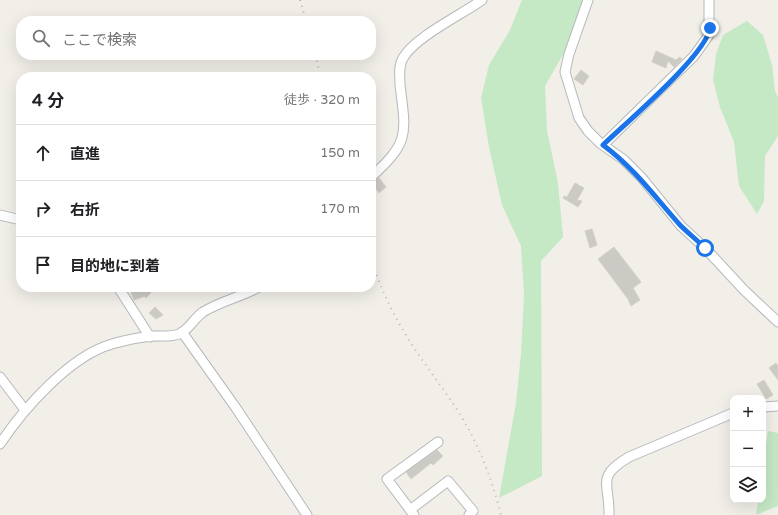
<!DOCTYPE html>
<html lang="ja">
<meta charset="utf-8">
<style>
body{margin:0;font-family:"Varela Round","Noto Sans JP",sans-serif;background:#f6f6f6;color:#202124}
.controls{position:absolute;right:12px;bottom:12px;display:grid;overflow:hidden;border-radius:8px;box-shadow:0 4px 16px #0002}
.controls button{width:36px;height:36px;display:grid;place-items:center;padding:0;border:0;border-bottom:1px solid #e0e0e0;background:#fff;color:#202124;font:20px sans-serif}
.stop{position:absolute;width:12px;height:12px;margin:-9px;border:3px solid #1a73e8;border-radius:50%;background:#fff}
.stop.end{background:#1a73e8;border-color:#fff;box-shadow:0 1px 4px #0008}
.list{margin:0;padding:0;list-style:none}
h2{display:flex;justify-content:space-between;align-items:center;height:52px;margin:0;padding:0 16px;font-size:17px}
h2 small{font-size:13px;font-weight:400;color:#757577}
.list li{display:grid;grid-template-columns:26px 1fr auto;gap:12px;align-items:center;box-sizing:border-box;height:56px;padding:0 16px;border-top:1px solid #e0e0e0}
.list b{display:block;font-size:15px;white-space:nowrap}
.list em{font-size:13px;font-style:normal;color:#757577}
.icon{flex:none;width:22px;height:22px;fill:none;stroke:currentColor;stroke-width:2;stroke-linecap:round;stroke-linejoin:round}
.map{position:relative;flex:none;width:778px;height:515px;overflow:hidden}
.search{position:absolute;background:#fff;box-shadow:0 4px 16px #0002;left:16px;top:16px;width:360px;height:44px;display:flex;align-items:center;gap:10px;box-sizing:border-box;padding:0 14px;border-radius:16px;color:#757577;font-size:15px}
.panel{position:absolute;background:#fff;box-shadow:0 4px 16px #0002;left:16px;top:72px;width:360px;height:220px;border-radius:16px}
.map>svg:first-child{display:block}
.green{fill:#c5e8c5}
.building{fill:#cccac5;stroke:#d6d1c6}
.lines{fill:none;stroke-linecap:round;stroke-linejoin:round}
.minor-casing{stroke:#b5b8bc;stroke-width:11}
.minor{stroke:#fff;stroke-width:9}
.rail{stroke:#b6b7b8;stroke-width:2;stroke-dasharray:1 5;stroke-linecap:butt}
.route{stroke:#1a73e8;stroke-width:5}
</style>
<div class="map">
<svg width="778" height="515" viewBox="0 0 778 515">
<rect width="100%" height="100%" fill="#f1efe8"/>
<!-- green -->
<path class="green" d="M 522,0 L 584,0 L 579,27 L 545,86 L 547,131 L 558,183 L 563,237 L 541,261 L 542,476 L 499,498 L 516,403 L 521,354 L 524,295 L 521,246 L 502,205 L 489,147 L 481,98 L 489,65 L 510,30 Z
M 747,21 L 763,35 L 772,65 L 775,91 L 778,98 L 778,136 L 765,156 L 764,201 L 757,214 L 739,186 L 734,142 L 720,107 L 713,80 L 716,54 L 723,35 Z
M 768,431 L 778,433 L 778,506 L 756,515 L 758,500 L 763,500 L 763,466 Z"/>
<!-- building -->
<path class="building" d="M 656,51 L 676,60 L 680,57 L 682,59 L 674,67 L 668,61 L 666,68 L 652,62 Z
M 581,70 L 589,76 L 583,85 L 574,79 Z
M 379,178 L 386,187 L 379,193 L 372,183 Z
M 575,183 L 584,188 L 577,200 L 582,201 L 578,207 L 563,198 L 564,196 L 567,197 Z
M 592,229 L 597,245 L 590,248 L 585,231 Z
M 614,247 L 641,282 L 633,288 L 640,300 L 631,306 L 628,299 L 598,259 Z
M 141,287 L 146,287 L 151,293 L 146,298 L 145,296 L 134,300 L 131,292 Z
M 155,307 L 163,315 L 156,319 L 149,313 Z
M 776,363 L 778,366 L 778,380 L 769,368 Z
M 764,380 L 773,395 L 766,399 L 757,384 Z
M 437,450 L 443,456 L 433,465 L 431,463 L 411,479 L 406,472 Z"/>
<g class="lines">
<!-- minor casing -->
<g class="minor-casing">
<path id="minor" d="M 588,0 L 569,54 L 565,72 L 579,118 L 588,131 L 600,143 L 624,160 L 642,178 L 681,226 L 705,248 L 744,290 L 778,322
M 603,145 L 694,56 L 709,35 L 709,0
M 371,177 C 410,142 406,134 400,85 C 400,76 398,66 403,58 C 415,37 461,15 482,0
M 0,215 L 21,220
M 118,287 L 150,337
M 182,332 L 236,408 L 307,515
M 0,377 L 25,410
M 763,407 L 778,406
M 0,444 C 24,408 70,356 112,344 C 126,340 140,337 154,336 C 161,336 172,337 179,334 C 189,330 194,318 203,312 C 221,301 241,297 259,287
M 410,510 L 448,481 L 473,511 L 469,515
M 414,515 L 387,479 L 438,442
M 609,515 C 610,483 595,477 629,457 L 733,413"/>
</g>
<!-- minor -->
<use href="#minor" class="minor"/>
<!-- rail -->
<path class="rail" d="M 300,0 L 306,21
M 315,55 L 321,77
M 371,258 C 380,288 394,317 411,343 C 428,370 448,394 464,421 C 481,450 493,483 501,515"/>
</g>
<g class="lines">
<!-- route -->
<path class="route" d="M 705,248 C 697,240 688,233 680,225 C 655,197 634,168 603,145 C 627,122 706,55 710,28"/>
</g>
</svg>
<div class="controls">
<button>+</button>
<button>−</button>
<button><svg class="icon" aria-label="layers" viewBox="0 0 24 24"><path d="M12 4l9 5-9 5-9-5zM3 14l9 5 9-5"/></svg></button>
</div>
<div class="stop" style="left:705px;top:248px"></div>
<div class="stop end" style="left:710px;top:28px"></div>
<div class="search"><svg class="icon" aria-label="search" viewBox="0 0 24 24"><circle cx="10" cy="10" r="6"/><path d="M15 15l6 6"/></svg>ここで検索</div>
<section class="panel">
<h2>4 分<small>徒歩 · 320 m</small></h2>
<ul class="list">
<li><svg class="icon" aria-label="ahead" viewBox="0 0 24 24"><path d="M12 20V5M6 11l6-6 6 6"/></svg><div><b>直進</b></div><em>150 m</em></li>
<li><svg class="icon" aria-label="right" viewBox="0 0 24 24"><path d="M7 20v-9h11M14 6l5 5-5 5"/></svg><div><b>右折</b></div><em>170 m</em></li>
<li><svg class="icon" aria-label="arrive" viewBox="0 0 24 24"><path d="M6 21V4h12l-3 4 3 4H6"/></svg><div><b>目的地に到着</b></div></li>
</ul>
</section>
</div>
